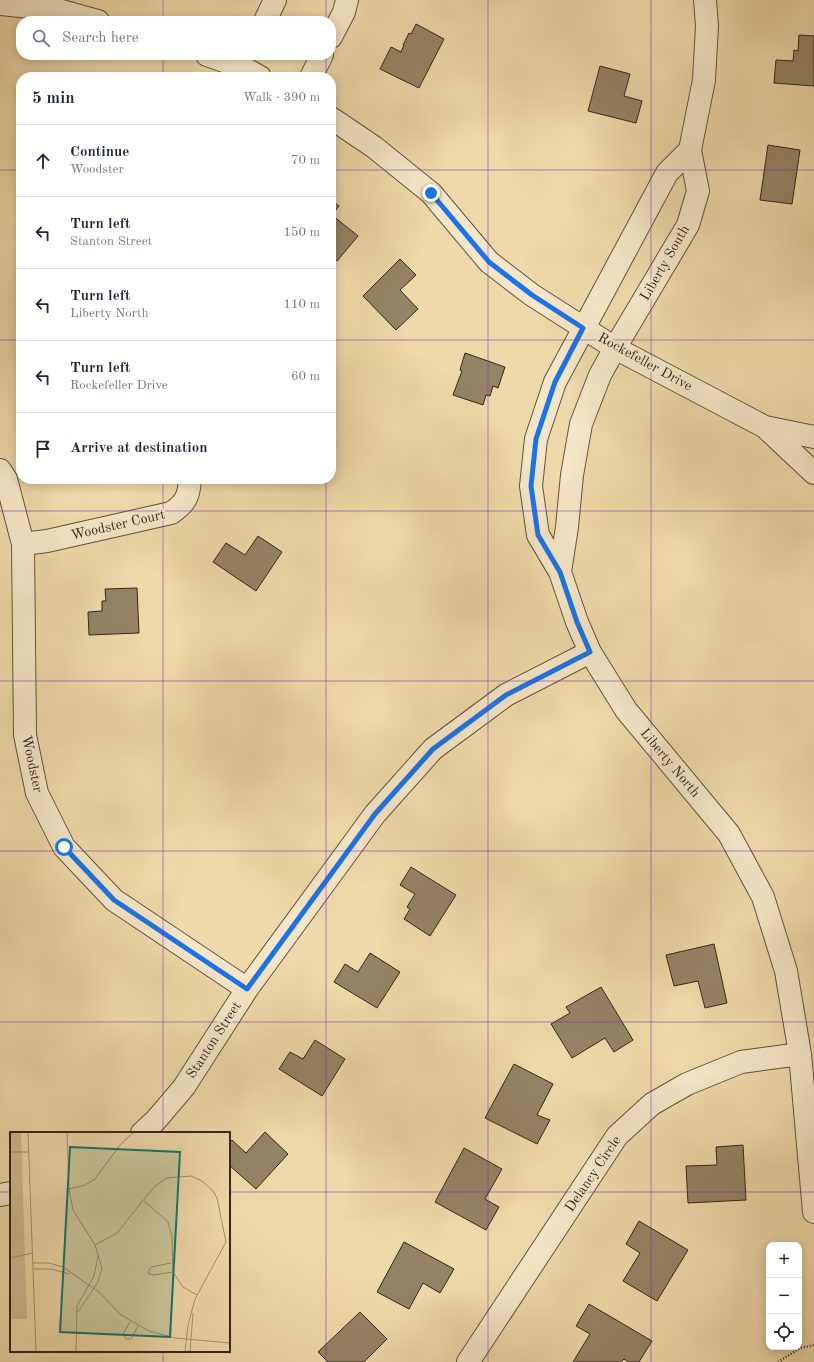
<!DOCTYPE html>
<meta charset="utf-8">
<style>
body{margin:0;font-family:"Old Standard TT",serif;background:#f6f6f7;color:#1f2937}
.controls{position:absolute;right:12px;bottom:12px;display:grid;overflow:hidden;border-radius:8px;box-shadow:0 2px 10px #0003}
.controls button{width:36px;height:36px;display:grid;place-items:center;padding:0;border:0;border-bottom:1px solid #e0e1e3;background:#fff;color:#1f2937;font:20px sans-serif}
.stop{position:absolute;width:12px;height:12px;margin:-9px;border:3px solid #1a73e8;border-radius:50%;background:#fff}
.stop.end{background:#1a73e8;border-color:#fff;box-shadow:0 1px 4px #0008}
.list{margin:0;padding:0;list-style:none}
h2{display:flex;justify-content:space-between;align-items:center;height:52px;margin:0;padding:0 16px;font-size:17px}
h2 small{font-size:13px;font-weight:400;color:#747a83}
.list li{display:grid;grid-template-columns:26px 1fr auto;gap:12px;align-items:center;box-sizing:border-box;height:72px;padding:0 16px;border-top:1px solid #e0e1e3}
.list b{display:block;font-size:15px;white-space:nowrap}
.list p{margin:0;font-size:13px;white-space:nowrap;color:#747a83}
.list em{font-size:13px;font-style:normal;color:#747a83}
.icon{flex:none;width:22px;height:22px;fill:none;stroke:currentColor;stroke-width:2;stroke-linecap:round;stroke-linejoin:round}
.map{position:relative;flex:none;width:814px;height:1362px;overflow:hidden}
.search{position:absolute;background:#fff;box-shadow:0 2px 10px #0003;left:16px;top:16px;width:320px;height:44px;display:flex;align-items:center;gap:10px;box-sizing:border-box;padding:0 14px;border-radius:16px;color:#747a83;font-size:15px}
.panel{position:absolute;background:#fff;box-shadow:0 2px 10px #0003;left:16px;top:72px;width:320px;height:412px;border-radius:16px}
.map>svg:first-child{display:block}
.building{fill:#958365;stroke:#33261b}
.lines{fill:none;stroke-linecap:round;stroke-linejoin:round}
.minor-casing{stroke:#62523e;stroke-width:24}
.path{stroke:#33261b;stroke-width:2.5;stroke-dasharray:1 2;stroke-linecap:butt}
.minor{stroke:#f5e6c7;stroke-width:22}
.route{stroke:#1a73e8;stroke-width:5}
.grid{fill:none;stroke:#7b2cbf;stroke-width:1;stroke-opacity:0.55}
.labels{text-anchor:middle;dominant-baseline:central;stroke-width:4;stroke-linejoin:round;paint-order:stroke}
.street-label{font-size:14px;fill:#33261b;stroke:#f5e6c7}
.inset-road{fill:none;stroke:#a49170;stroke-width:1}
.view{fill:#0f766e;fill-opacity:0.15;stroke:#0f766e;stroke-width:2}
.inset-edge{fill:none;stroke:#33261b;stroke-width:2}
</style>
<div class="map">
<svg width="814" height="1362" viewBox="0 0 814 1362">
<rect width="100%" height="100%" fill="#efd8a9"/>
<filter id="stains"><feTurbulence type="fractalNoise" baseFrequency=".005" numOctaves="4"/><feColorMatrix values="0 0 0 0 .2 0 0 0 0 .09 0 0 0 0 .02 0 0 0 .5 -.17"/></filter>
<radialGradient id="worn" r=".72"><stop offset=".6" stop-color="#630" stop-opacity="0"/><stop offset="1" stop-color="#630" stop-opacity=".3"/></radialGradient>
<!-- building -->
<path class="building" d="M 416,24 L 444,39 L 419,88 L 380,69 L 391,47 L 401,52 L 404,45 L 403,45 L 409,33 L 411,34 Z
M 799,35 L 814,36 L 814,86 L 774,83 L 776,60 L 793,61 L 794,50 L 798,51 Z
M 600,66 L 630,74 L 624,96 L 642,101 L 636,123 L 588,111 Z
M 768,145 L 800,150 L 792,204 L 760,200 Z
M 331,200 L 339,206 L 332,215 L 358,236 L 337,261 L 331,257 Z
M 400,259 L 416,275 L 400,290 L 418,309 L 396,330 L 363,296 Z
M 465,353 L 505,367 L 498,388 L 493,386 L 490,396 L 486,395 L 483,405 L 453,395 L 462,371 L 460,370 Z
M 258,536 L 282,552 L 256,591 L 213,562 L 226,543 L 245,555 Z
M 137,588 L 139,633 L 89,635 L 88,612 L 102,611 L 102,601 L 106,601 L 105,589 Z
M 411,867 L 456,895 L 430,936 L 404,919 L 410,909 L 407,907 L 415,894 L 400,885 Z
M 714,944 L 727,1003 L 705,1008 L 698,981 L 674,986 L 666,955 Z
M 370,953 L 400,972 L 377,1008 L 334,982 L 345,964 L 358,972 Z
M 601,987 L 633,1040 L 614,1052 L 605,1038 L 572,1058 L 551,1024 L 570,1013 L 566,1007 Z
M 315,1040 L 345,1059 L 322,1096 L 279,1069 L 290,1052 L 303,1059 Z
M 514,1064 L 553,1084 L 537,1115 L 550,1120 L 537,1144 L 485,1118 Z
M 265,1132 L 288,1154 L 256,1189 L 229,1165 L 229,1143 L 232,1140 L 246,1153 Z
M 743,1145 L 746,1200 L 688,1203 L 686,1166 L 717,1165 L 716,1147 Z
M 464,1148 L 502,1169 L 485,1199 L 499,1207 L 486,1230 L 435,1202 Z
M 639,1221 L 688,1250 L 657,1301 L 623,1281 L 640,1253 L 626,1244 Z
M 404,1242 L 454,1269 L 440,1293 L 423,1283 L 409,1309 L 377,1292 Z
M 589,1304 L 652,1341 L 639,1362 L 629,1362 L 624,1359 L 621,1362 L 573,1362 L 590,1334 L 576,1326 Z
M 360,1312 L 387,1339 L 364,1362 L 328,1362 L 318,1352 Z"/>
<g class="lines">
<!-- minor casing -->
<g class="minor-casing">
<path id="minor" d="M 0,4 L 58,10 L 98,21
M 265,21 L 275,0
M 331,37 L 344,12 L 347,0
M 207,55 L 244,68 L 260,77
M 311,77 L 322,55
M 331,118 L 374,147 L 431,193 L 489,262 L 532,295 L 615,348 L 765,427 L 814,473
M 690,150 L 667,173 L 555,382 L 536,439 L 531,486 L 538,535 L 560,572 L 577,622 L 590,652 L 626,710 L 729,834 L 763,897 L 786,971 L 800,1054 L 814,1212
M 765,427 L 814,437
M 0,470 L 6,479 L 23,544 L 25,735 L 37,793 L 64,847 L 114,900 L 247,989
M 23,544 L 47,541 L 171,513 C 186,503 189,496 190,479
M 560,572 L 567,527 L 572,475 L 581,424 L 600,375 L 615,348 L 688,225 L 698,191 L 690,150 L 704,80 L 707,26 L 705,0
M 142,1133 L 156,1120 L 184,1087 L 247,989 L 375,814 L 433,749 L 506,695 L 590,652
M 0,1195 L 11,1193
M 468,1362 L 617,1136 L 652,1104 L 687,1084 L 741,1062 L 800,1054"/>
</g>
<!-- path -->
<path class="path" d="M 778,1362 L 800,1348 L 814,1345"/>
<!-- minor -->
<use href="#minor" class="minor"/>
</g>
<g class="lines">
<!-- route -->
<path class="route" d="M 64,847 L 114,900 L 247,989 L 375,814 L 433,749 L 506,695 L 590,652 L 577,622 L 560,572 L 538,535 L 531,486 L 536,439 L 555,382 L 583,328 L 532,295 L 489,262 L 431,193"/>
</g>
<!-- grid -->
<path class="grid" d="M 163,0 L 163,21M 326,0 L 326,21M 488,0 L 488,1362M 651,0 L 651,1362M 163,55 L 163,77M 326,55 L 326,77M 0,170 L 21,170M 331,170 L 814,170M 0,340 L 21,340M 331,340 L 814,340M 163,479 L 163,1133M 326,479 L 326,1362M 0,511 L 814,511M 0,681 L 814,681M 0,851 L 814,851M 0,1022 L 814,1022M 0,1192 L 11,1192M 229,1192 L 814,1192M 163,1351 L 163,1362"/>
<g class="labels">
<!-- street labels -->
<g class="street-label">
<text transform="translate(665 263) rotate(-60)">Liberty South</text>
<text transform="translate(645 362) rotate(29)">Rockefeller Drive</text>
<text transform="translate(118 525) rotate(-13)">Woodster Court</text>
<text transform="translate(670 763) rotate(50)">Liberty North</text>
<text transform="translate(32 764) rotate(78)">Woodster</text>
<text transform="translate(214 1040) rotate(-57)">Stanton Street</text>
<text transform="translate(593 1174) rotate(-56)">Delancy Circle</text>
</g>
</g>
<!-- overview -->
<g transform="translate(10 1132)">
<rect width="220" height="220" fill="#efd8a9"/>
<path d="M 0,0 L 11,0 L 17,187 L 0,187 Z" fill="#cfba91"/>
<path class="inset-road" d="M 18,0 L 26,220M 57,0 L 59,57 L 63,78 L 85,113 L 92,136 L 88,150 L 68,180M 0,20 L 19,20M 59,57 L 75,53 L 85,47 L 110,13 L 124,0M 134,69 L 158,90 L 162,105 L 163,140 L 173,155 L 187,163M 85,113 L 107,101 L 143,56 L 156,46 L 181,44 L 192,49 L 203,59 L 207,66 L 216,110 L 185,167 L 178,193 L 175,220M 0,126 L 23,121M 23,131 L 39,131 L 53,135 L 90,161 L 111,183 L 139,199 L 165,206 L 220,211M 161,131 L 141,135 L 138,141 L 143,143 L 163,140M 23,137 L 41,137 L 59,142M 120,190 L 113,202 L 116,207 L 121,207 L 128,194M 66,220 L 67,174 L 84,144 L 88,124M 180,220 L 183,181"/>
<path class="view" d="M 60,15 L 170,20 L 160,205 L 50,200 Z"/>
<rect width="220" height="220" class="inset-edge"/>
</g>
<rect width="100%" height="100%" filter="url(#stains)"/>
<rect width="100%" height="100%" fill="url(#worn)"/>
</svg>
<div class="controls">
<button>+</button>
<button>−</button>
<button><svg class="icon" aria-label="locate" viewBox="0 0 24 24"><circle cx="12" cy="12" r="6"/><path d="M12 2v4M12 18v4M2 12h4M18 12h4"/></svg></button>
</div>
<div class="stop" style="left:64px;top:847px"></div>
<div class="stop end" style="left:431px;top:193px"></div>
<div class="search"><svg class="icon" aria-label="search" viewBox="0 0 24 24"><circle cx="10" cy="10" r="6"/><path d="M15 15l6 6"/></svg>Search here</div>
<section class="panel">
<h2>5 min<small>Walk · 390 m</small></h2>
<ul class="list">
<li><svg class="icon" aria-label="ahead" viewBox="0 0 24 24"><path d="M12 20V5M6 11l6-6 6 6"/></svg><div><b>Continue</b><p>Woodster</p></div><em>70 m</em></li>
<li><svg class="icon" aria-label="left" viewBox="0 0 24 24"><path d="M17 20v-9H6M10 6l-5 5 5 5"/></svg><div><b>Turn left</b><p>Stanton Street</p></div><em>150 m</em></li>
<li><svg class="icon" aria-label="left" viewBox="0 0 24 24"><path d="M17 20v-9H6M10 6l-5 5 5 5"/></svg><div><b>Turn left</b><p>Liberty North</p></div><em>110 m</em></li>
<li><svg class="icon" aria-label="left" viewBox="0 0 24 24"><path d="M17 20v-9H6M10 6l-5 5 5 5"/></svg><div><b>Turn left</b><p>Rockefeller Drive</p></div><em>60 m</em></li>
<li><svg class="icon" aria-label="arrive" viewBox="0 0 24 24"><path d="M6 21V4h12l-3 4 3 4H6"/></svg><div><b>Arrive at destination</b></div></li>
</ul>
</section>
</div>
